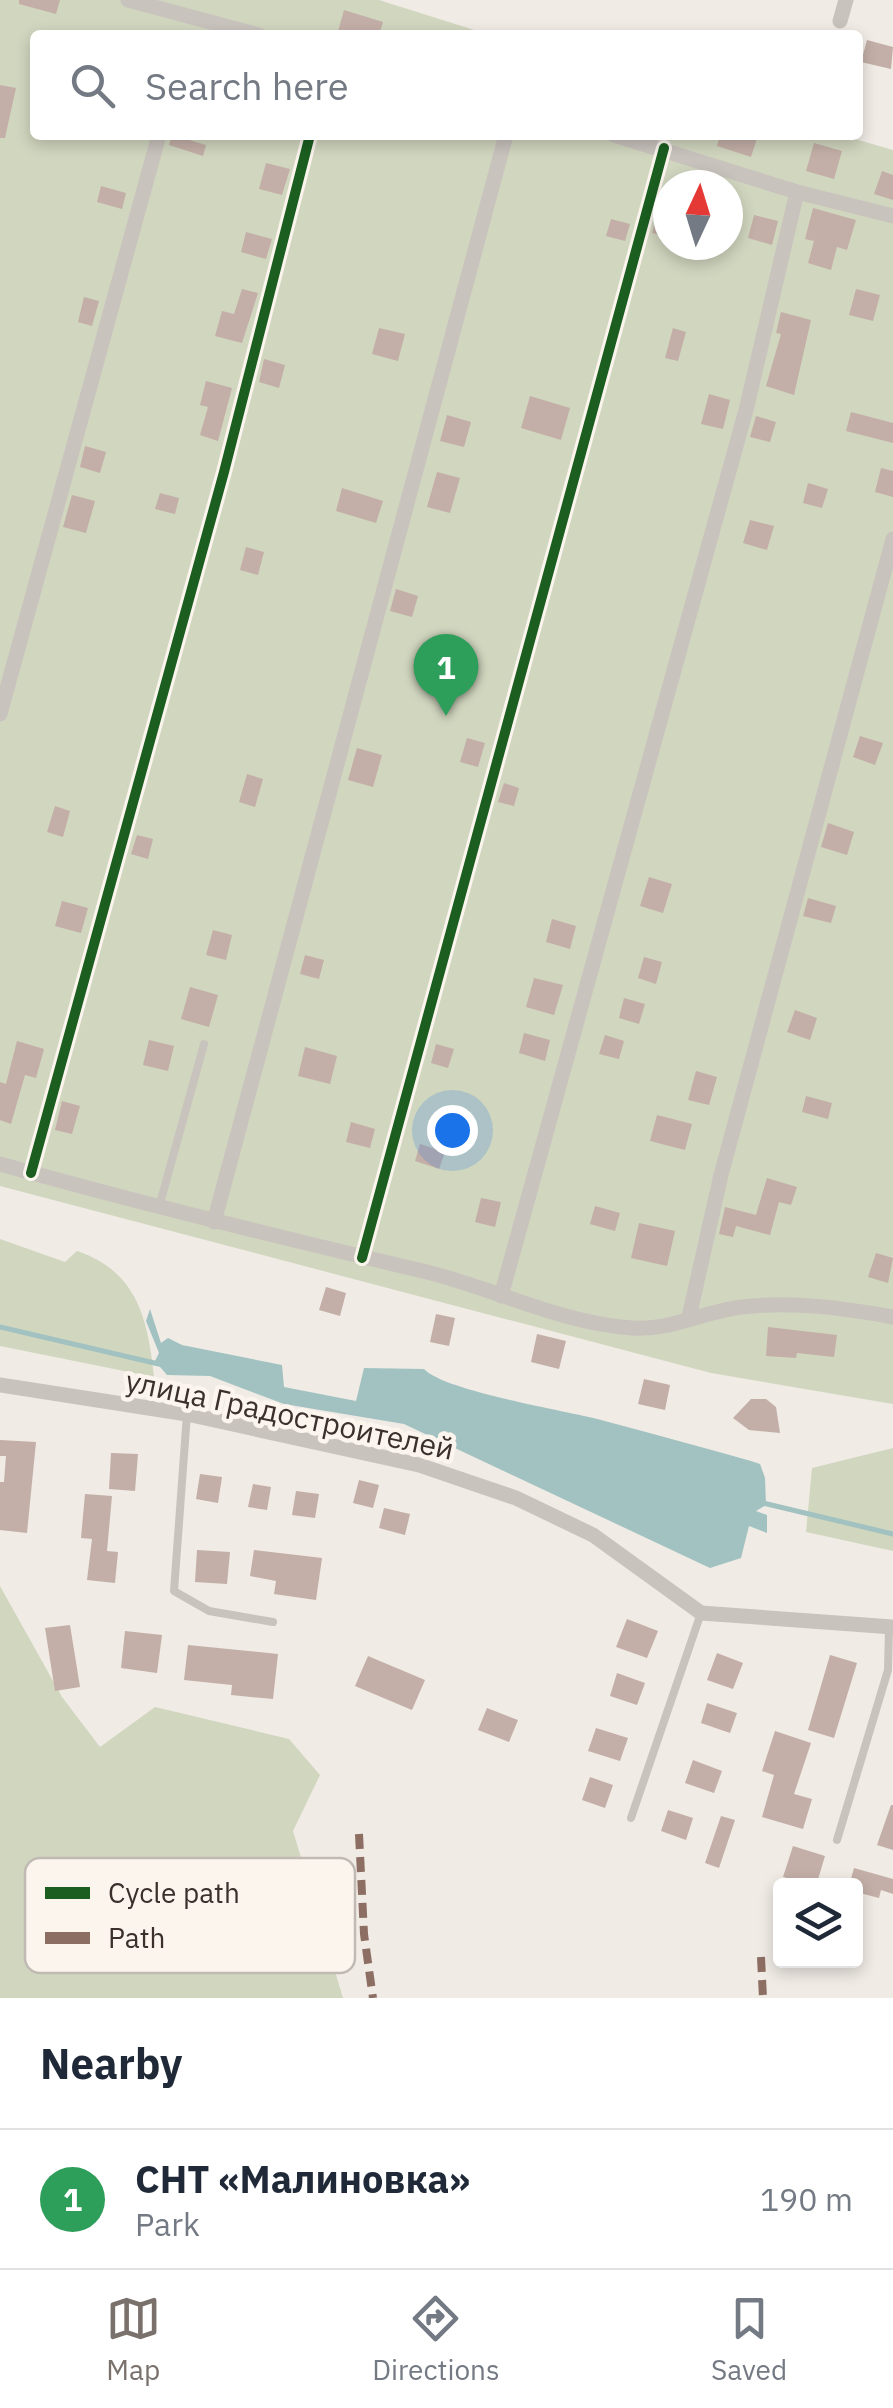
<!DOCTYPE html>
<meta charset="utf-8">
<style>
body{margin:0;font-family:"IBM Plex Sans",sans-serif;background:#f6f6f7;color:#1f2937}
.controls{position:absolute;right:30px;bottom:30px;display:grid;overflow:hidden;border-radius:10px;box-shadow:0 5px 15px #0003}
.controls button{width:90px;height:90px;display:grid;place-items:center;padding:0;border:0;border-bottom:2px solid #e0e1e3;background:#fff;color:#1f2937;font:50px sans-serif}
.compass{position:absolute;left:653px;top:170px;width:90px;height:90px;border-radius:50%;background:#fff;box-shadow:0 5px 15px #0003;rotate:4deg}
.you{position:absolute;left:452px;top:1130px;width:35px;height:35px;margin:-25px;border:8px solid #fff;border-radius:50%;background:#1a73e8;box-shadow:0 0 0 15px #1a73e833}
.badge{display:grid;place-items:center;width:65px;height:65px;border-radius:50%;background:#7a716c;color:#fff;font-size:32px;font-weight:700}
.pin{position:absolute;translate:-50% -82px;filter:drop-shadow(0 2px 5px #0008)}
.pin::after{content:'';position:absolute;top:52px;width:35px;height:30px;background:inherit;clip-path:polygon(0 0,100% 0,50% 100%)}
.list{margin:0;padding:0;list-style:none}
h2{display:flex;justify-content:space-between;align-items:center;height:130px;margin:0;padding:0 40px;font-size:42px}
h2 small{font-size:32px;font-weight:400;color:#747a83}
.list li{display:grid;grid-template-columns:65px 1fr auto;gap:30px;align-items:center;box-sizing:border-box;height:140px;padding:0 40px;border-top:2px solid #e0e1e3}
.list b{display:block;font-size:38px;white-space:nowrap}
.list p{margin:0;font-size:32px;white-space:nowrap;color:#747a83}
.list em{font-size:32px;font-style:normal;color:#747a83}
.icon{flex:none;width:55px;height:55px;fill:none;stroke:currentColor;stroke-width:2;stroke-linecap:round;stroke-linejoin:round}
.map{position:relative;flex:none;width:893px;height:1998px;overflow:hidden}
.search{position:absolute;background:#fff;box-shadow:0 5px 15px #0003;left:30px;right:30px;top:30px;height:110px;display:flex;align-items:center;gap:25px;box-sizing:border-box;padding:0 35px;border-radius:10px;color:#747a83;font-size:38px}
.sheet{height:270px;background:#fff}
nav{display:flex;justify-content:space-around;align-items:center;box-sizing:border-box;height:140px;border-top:2px solid #e0e1e3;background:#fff;font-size:28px;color:#747a83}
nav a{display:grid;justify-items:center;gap:5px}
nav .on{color:#7a716c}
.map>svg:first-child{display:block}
.green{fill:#d1d6bf;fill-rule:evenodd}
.water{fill:#a1c2c1}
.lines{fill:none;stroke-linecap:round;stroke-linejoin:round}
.stream{stroke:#a1c2c1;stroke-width:5}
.building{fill:#c3afa7}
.service{stroke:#c9c3be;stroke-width:8}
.minor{stroke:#c9c3be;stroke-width:15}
.quiet{stroke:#8d6e63;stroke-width:8;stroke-dasharray:15 8;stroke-linecap:butt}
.cycleway-casing{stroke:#fbf5ee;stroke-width:16}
.cycleway{stroke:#1b5e20;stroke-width:10}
.labels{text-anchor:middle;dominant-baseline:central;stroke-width:9;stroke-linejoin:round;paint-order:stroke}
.street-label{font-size:30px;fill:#3b302b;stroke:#fbf5ee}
.key{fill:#fbf5ee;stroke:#c1bab4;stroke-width:2.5}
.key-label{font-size:28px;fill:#3b302b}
</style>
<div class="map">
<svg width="893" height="1998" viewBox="0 0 893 1998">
<rect width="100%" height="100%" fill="#f0ebe5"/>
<!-- green -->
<path class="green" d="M 0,0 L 379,0 L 490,35 L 35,35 L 35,135 L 841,135 L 893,150 L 893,1404 L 711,1373 L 0,1186 ZM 668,185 L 728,185 L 728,245 L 668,245 Z
M 0,1239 L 65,1262 L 77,1251 C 137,1271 148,1319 154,1377 L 0,1346 Z
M 893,1448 L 893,1551 L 806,1532 L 812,1468 Z
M 0,1586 L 62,1697 L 100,1747 L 155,1707 L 289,1739 L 320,1775 L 293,1831 L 343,1998 L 0,1998 Z"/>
<!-- water -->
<path class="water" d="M 150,1309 L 161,1343 L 168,1338 L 182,1345 L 282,1365 L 284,1387 L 356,1401 L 364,1368 L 424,1369 C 444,1391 564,1410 601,1420 C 651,1433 701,1447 751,1461 L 760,1464 L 765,1478 L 766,1505 L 756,1511 L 767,1515 L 767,1533 L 749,1526 L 741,1558 L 710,1568 L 404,1424 L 284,1404 L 210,1376 L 167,1375 L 155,1361 L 159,1353 L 146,1321 Z"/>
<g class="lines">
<!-- stream -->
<path class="stream" d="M 0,1327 L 163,1365
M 763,1503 L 893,1534"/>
</g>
<!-- building -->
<path class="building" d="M 19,0 L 60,0 L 56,14 L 19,4 Z
M 344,10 L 383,22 L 379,35 L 337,35 Z
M 867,40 L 893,47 L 891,69 L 861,62 Z
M 0,85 L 16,88 L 5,138 L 0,138 Z
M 172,135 L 206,145 L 203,156 L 169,145 Z
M 720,135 L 758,135 L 751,157 L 717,146 Z
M 814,143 L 842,151 L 834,179 L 806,171 Z
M 266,163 L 290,169 L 282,195 L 259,189 Z
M 882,171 L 893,175 L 893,200 L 874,194 Z
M 101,186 L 126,193 L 122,209 L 97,202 Z
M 661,201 L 668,203 L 668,237 L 652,233 Z
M 813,208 L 856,220 L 847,250 L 837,247 L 831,270 L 808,263 L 814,241 L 805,239 Z
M 754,215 L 778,221 L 772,245 L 748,238 Z
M 611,219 L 630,224 L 625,241 L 606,236 Z
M 246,232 L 272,239 L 266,259 L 241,252 Z
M 242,289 L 258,293 L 242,343 L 215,336 L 222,311 L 234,314 Z
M 856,289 L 880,295 L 873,321 L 849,315 Z
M 84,297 L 99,301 L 92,326 L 78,322 Z
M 781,312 L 811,320 L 794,395 L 766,386 L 781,334 L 776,333 Z
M 379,328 L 405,334 L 398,361 L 372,354 Z
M 673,328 L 686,332 L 678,361 L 665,358 Z
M 264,359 L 285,365 L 279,388 L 259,382 Z
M 206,381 L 232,388 L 218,441 L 200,435 L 208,407 L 200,405 Z
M 709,394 L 730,400 L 723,429 L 701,424 Z
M 530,396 L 570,408 L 561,440 L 521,428 Z
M 851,412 L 893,423 L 893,443 L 846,431 Z
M 447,415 L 471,422 L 464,447 L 440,441 Z
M 756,416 L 776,422 L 770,442 L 750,437 Z
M 85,446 L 106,452 L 100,473 L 80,467 Z
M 881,468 L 893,471 L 893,497 L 875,492 Z
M 437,472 L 460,478 L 450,513 L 427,507 Z
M 808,483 L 828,489 L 822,508 L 803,503 Z
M 342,488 L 383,501 L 376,523 L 336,511 Z
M 160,493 L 179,498 L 175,514 L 155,509 Z
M 72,495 L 95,501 L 86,533 L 63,527 Z
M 750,520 L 774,526 L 767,550 L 743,543 Z
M 246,547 L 264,552 L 258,575 L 240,570 Z
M 396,589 L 418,596 L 412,617 L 390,611 Z
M 860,736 L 883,743 L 875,765 L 853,757 Z
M 467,738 L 485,743 L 478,767 L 460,762 Z
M 357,748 L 382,755 L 373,787 L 348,780 Z
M 247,774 L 263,779 L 255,807 L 239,802 Z
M 504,783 L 519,788 L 514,806 L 498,802 Z
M 55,806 L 70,811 L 63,837 L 47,832 Z
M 828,823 L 854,832 L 847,855 L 821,847 Z
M 137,835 L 153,839 L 148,859 L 131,854 Z
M 649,877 L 672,884 L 663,913 L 640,906 Z
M 808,898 L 836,906 L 831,923 L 803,916 Z
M 62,901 L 88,908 L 81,933 L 55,926 Z
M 552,919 L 576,926 L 570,949 L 546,942 Z
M 213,930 L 232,935 L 226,960 L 206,955 Z
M 305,955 L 324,960 L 319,979 L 300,974 Z
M 644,957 L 662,962 L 656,984 L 638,978 Z
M 534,978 L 563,985 L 554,1015 L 526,1007 Z
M 190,987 L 218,995 L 209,1027 L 181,1019 Z
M 624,998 L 645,1004 L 639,1024 L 619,1018 Z
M 795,1010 L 817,1018 L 810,1040 L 787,1032 Z
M 524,1033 L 550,1040 L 545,1061 L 519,1053 Z
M 605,1035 L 624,1041 L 619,1059 L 599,1054 Z
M 149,1040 L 174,1046 L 168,1071 L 143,1065 Z
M 17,1041 L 44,1049 L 36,1078 L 25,1075 L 11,1124 L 0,1120 L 0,1082 L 6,1084 Z
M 436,1044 L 454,1049 L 448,1068 L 431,1063 Z
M 305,1047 L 337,1056 L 330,1084 L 298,1076 Z
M 696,1071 L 717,1077 L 709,1105 L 688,1100 Z
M 806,1096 L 832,1103 L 828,1119 L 802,1112 Z
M 62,1101 L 80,1106 L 72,1134 L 55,1130 Z
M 657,1115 L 692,1124 L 685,1150 L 650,1141 Z
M 351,1122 L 375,1129 L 370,1148 L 346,1142 Z
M 420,1144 L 445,1152 L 439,1169 L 415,1161 Z
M 767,1178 L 797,1187 L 791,1205 L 779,1202 L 770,1235 L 736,1226 L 733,1237 L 719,1234 L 725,1207 L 756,1215 Z
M 481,1198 L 501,1202 L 495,1227 L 475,1222 Z
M 595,1206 L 620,1213 L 615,1231 L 590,1224 Z
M 639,1223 L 675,1231 L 667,1266 L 631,1258 Z
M 876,1253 L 893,1258 L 888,1283 L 868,1277 Z
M 326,1287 L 346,1293 L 340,1316 L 319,1310 Z
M 436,1314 L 455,1318 L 449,1346 L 430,1342 Z
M 768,1327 L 837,1335 L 834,1357 L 797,1353 L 796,1358 L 766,1356 Z
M 537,1334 L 566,1341 L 559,1369 L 531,1362 Z
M 644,1379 L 670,1385 L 665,1410 L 638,1404 Z
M 751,1399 L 766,1399 L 776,1407 L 780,1433 L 749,1430 L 733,1418 Z
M 0,1440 L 36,1442 L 27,1533 L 0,1530 L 0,1482 L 4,1482 L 6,1456 L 0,1456 Z
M 111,1453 L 138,1454 L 135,1491 L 109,1489 Z
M 200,1474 L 222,1477 L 218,1503 L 196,1499 Z
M 359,1480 L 379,1485 L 373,1508 L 353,1503 Z
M 253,1484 L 271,1487 L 267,1510 L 248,1507 Z
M 296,1491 L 319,1494 L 315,1518 L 292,1515 Z
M 85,1494 L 112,1496 L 107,1551 L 118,1552 L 115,1583 L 87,1580 L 92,1539 L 81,1538 Z
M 384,1508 L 410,1514 L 405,1535 L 379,1528 Z
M 197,1550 L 230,1552 L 227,1584 L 195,1582 Z
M 254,1550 L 322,1558 L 316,1600 L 274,1594 L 276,1581 L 250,1576 Z
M 627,1619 L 658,1631 L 647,1658 L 616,1647 Z
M 70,1625 L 80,1687 L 55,1691 L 45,1628 Z
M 125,1631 L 162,1635 L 157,1673 L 121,1668 Z
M 188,1645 L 278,1654 L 273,1699 L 231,1695 L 232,1685 L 184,1680 Z
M 717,1653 L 743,1663 L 733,1689 L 707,1680 Z
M 830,1655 L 857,1663 L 834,1738 L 808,1730 Z
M 368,1656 L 425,1680 L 412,1710 L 355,1686 Z
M 617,1673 L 645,1683 L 637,1705 L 610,1696 Z
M 707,1703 L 737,1713 L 730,1733 L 701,1723 Z
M 487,1708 L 518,1720 L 509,1742 L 478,1730 Z
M 596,1728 L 628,1738 L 620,1761 L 588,1751 Z
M 775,1731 L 811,1743 L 794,1794 L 812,1799 L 803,1829 L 762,1817 L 774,1775 L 762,1771 Z
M 693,1760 L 722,1771 L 714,1793 L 685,1783 Z
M 590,1777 L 613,1785 L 605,1808 L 582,1800 Z
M 891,1805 L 893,1805 L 893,1850 L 877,1845 Z
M 668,1810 L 693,1818 L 686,1840 L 661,1831 Z
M 721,1816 L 735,1820 L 719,1868 L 705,1863 Z
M 793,1846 L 825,1856 L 816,1886 L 783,1877 Z
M 854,1868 L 893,1879 L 893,1894 L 881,1890 L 879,1898 L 856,1892 L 856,1886 L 849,1886 Z"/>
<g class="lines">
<!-- service -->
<path class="service" d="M 159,1207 L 204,1044
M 187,1414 L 174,1591 L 209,1611 L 273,1622
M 631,1818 L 701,1613
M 837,1840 L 888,1670 L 889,1627"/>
<!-- minor -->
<path class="minor" d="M 128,0 L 259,35
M 840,21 L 846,0
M 614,135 L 797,192 L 893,216
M 0,714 L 159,135
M 0,1164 C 142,1204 284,1238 427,1272 C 495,1289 561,1323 632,1328 C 670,1331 705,1311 742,1307 C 794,1301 843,1308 893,1317
M 31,1173 L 224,472 L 310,135
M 214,1222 L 506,135
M 362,1258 L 664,148
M 501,1296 L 746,410 L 797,192
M 689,1317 L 721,1175 L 893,539
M 0,1385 L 187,1414 L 419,1465 L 516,1498 L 593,1535 L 701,1613 L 893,1627"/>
<!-- quiet -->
<path class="quiet" d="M 359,1834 L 364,1934 L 373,1998
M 761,1957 L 763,1998"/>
<!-- cycleway casing -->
<g class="cycleway-casing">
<path id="cycleway" d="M 31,1173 L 224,472 L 310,135
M 362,1258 L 664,148"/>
</g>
<!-- cycleway -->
<use href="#cycleway" class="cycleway"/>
</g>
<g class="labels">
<!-- street labels -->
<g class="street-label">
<text transform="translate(290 1414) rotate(12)">улица Градостроителей</text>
</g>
</g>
<!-- legend -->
<rect x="25" y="1858" width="330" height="115" rx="15" class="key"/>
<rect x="45" y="1887" width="45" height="12" fill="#1b5e20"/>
<rect x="45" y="1932" width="45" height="12" fill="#8d6e63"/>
<g class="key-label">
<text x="108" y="1903">Cycle path</text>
<text x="108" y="1948">Path</text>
</g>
</svg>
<div class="controls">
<button><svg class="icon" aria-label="layers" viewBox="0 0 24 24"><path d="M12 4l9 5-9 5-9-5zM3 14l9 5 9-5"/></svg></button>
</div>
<svg class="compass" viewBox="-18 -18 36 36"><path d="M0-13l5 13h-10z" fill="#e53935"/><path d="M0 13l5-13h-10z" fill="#747a83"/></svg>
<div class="you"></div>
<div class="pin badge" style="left:446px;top:716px;background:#2e9e5b">1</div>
<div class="search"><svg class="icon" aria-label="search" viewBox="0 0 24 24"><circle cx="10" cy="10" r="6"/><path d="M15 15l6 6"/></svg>Search here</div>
</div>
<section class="sheet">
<h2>Nearby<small></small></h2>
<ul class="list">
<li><span class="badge" style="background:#2e9e5b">1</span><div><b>СНТ «Малиновка»</b><p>Park</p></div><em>190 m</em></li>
</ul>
</section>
<nav>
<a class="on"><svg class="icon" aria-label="map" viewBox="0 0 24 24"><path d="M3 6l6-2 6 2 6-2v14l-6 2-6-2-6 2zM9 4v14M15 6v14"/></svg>Map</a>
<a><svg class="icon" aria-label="directions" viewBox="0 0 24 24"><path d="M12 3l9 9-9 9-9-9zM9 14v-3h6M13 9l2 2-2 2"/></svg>Directions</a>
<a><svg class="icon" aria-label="saved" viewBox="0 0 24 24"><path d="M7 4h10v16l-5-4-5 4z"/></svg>Saved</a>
</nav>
